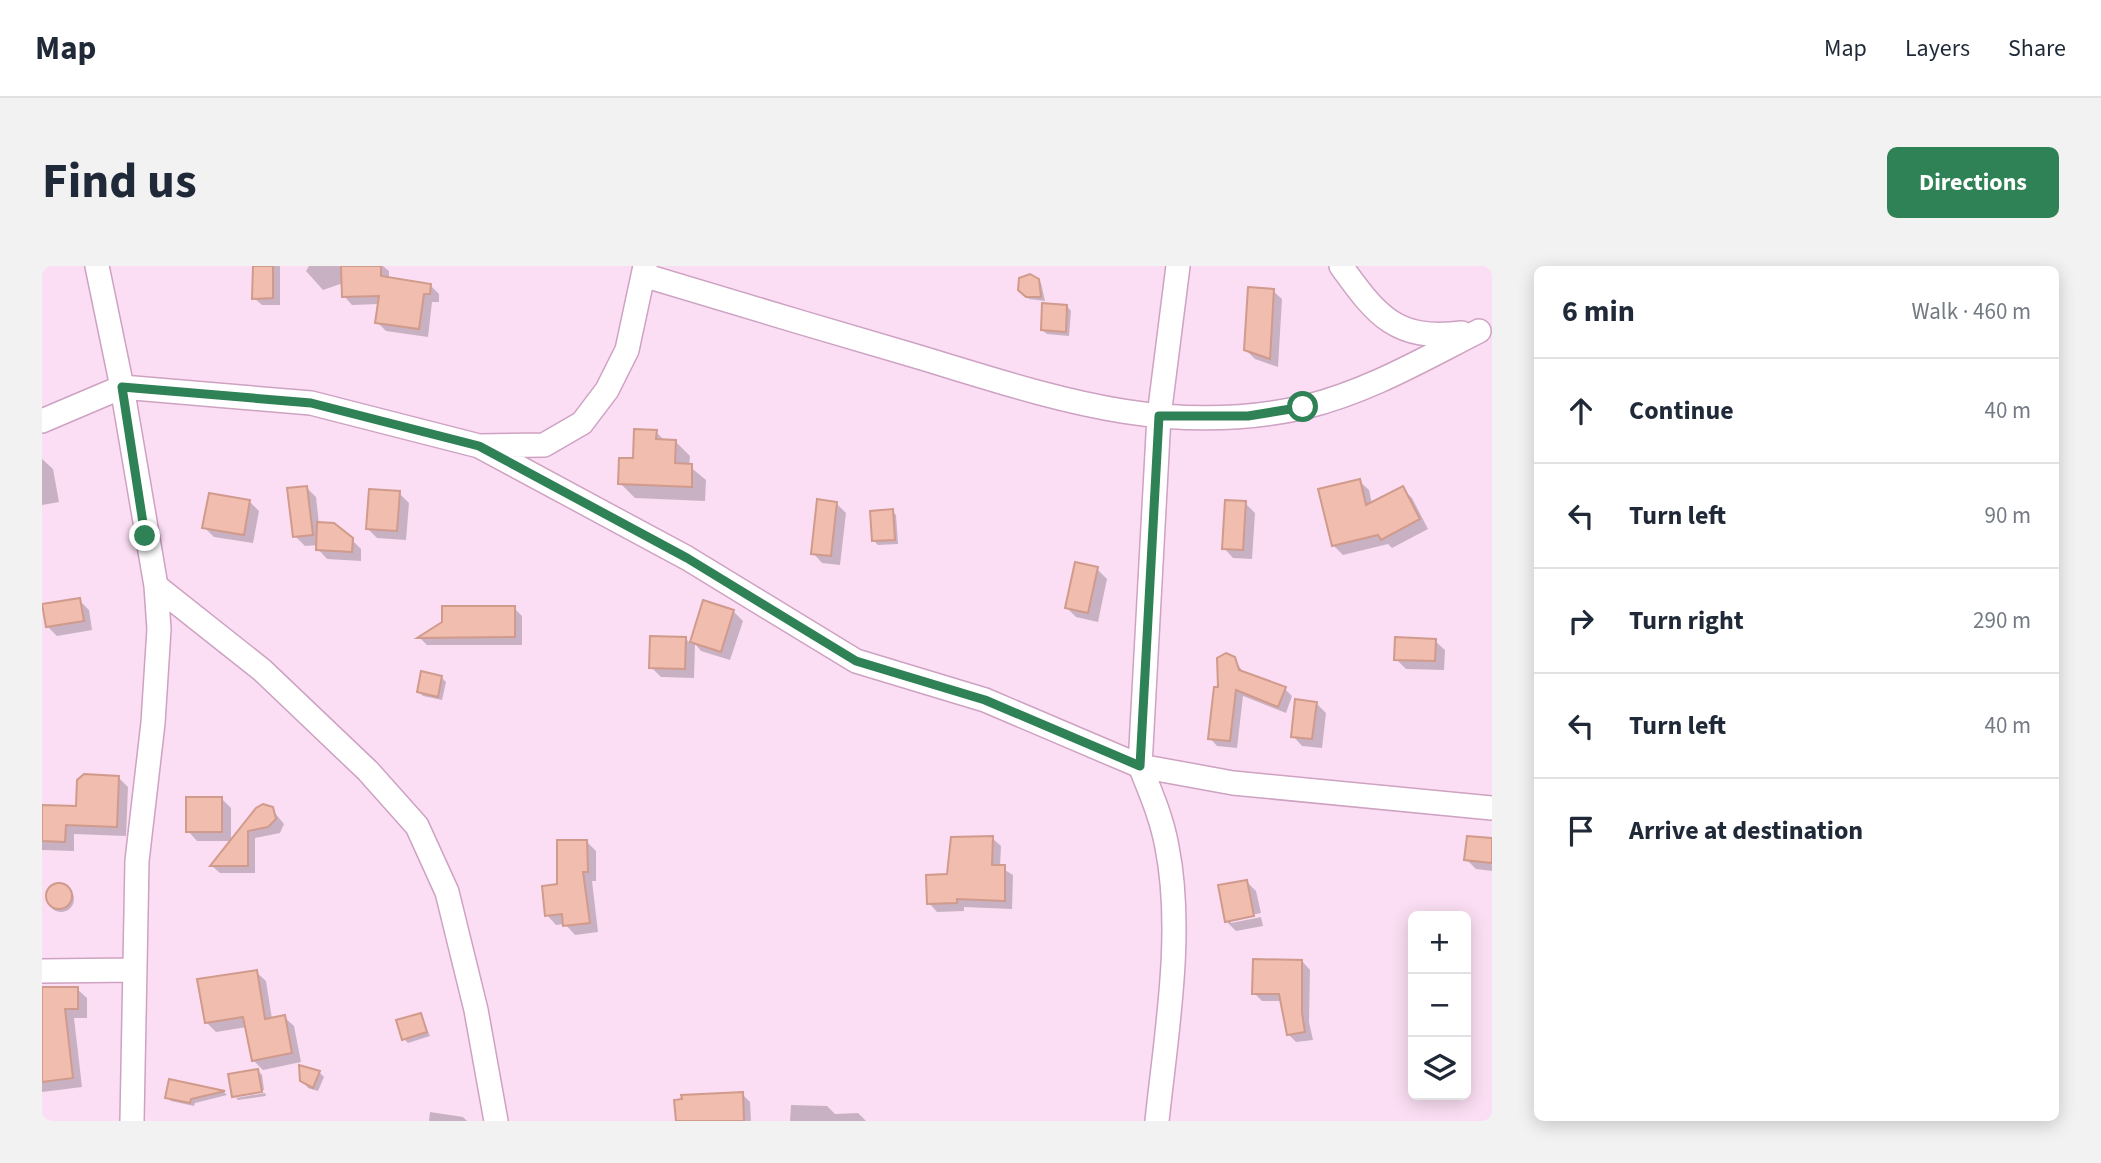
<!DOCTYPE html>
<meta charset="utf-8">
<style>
body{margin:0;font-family:"Source Sans 3",sans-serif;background:#f2f2f3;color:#1f2937}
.controls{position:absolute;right:21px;bottom:21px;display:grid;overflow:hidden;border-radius:10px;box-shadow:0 4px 18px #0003}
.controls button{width:63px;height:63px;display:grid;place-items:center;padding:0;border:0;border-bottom:2px solid #e0e1e3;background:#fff;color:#1f2937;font:35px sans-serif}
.stop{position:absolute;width:21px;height:21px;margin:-16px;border:5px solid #2f8255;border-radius:50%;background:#fff}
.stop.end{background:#2f8255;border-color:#fff;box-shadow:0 2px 7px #0008}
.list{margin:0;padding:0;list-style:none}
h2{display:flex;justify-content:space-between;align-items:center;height:91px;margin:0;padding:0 28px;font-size:30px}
h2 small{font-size:23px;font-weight:400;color:#747a83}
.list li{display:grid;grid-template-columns:46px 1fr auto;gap:21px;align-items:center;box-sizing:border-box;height:105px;padding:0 28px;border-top:2px solid #e0e1e3}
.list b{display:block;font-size:26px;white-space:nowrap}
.list em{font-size:23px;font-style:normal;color:#747a83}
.icon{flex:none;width:38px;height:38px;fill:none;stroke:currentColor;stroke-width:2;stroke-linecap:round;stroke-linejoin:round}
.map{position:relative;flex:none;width:1450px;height:855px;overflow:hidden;border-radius:10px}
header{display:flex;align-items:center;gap:42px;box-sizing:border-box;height:98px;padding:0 35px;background:#fff;border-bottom:2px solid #e0e1e3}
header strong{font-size:33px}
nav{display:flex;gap:38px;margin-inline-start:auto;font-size:24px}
.intro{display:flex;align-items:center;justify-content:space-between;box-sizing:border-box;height:168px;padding:0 42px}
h1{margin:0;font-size:49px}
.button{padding:18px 32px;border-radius:10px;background:#2f8255;color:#fff;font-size:24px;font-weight:700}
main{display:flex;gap:42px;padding:0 42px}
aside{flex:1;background:#fff;border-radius:10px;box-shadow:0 4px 18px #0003}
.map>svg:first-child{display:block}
.shadow{fill:#0003}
.building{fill:#f1bdae;stroke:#d09a8c;stroke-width:2}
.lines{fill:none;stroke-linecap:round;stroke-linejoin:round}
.minor-casing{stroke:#cea2c2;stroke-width:26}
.minor{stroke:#fff;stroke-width:23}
.route{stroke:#2f8255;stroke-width:9}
</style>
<header>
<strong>Map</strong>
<nav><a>Map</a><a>Layers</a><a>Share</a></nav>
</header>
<div class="intro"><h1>Find us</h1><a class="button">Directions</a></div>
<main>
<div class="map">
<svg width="1450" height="855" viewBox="0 0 1450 855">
<rect width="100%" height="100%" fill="#fbdef3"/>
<!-- shadow -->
<path class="shadow" d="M 213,0 L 238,0 L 238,39 L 220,39 L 212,32 Z
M 267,0 L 341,0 L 347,5 L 347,13 L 388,19 L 397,28 L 397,36 L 390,36 L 386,71 L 344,65 L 335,56 L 337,38 L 310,39 L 302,30 L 301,17 L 281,24 L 264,5 Z
M 994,12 L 999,17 L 1003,35 L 987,33 L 982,29 Z
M 1231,25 L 1240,33 L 1236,101 L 1213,93 L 1204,84 Z
M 1025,40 L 1029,45 L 1027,70 L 1005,68 L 1000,64 Z
M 614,166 L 623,175 L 633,175 L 648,190 L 647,200 L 664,214 L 663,235 L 593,232 L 578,217 Z
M 0,193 L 11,203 L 17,236 L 0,239 Z
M 1317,215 L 1327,224 L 1330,238 L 1360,222 L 1370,232 L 1386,263 L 1350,282 L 1346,278 L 1301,289 L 1291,279 Z
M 265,222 L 274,231 L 277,258 L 309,273 L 319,283 L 319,295 L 285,293 L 276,283 L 276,279 L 263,280 L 253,270 Z
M 357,227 L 367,237 L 364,274 L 335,272 L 325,262 Z
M 207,235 L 217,245 L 211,277 L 172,271 L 162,261 Z
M 794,237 L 804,247 L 798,299 L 780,297 L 771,287 Z
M 1203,237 L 1213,247 L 1210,293 L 1191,292 L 1182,282 Z
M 850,245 L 854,249 L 856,278 L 836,279 L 832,275 Z
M 1055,303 L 1065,313 L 1056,356 L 1034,351 L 1025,342 Z
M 37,334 L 47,344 L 50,364 L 15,370 L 5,360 Z
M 662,337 L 691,345 L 701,355 L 688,394 L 659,385 L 653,378 L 652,412 L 619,411 L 609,401 L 643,372 L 649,378 Z
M 472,342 L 480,350 L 480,379 L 385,379 L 378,372 L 401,357 Z
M 1393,375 L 1403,384 L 1402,404 L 1364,403 L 1354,393 Z
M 1192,392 L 1202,408 L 1243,423 L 1250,430 L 1244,447 L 1201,430 L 1195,482 L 1175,480 L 1168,472 L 1178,423 Z
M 400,412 L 404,416 L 400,434 L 381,430 L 377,426 Z
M 1274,437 L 1284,447 L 1280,482 L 1260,480 L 1251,470 Z
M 76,511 L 86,521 L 84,570 L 32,568 L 32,585 L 0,584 L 0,541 L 36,542 Z
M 179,532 L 189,542 L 189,575 L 155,575 L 146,565 Z
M 228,541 L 242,558 L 238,567 L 213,572 L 213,607 L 178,607 L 170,600 Z
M 1427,571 L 1450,574 L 1450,605 L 1434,603 L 1424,593 Z
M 950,572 L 959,580 L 958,601 L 971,609 L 970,643 L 922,641 L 922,645 L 895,646 L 887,637 Z
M 544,575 L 554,585 L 554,615 L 550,615 L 556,666 L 533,669 L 523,658 L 514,659 L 505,649 L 517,620 Z
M 1205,616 L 1214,625 L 1219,647 L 1189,653 L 1189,657 L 1219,651 L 1221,660 L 1194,665 L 1184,655 Z
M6 633a13 13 0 1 1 26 0a13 13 0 1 1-26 0Z
M 1260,695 L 1268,704 L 1267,756 L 1271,774 L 1254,776 L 1246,768 L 1240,735 L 1220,735 L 1212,727 Z
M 214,706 L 224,715 L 230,753 L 242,751 L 252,760 L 259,796 L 221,804 L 211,794 L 205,761 L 174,766 L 164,756 Z
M 0,723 L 35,723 L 45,732 L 45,752 L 32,752 L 40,821 L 0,826 Z
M 379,749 L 388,770 L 366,777 L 362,773 Z
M 216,805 L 220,809 L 222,824 L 193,831 L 188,809 Z
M 277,806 L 282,811 L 276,825 L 266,822 L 258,811 Z
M 129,815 L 182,826 L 185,829 L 153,837 L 152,840 L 129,835 L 125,831 Z
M 223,827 L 224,830 L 196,834 L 194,832 Z
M 700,828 L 708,836 L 709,855 L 636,855 Z
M 749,839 L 785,840 L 793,848 L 816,847 L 824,855 L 748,855 Z
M 388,846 L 421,851 L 425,855 L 387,855 Z"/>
<!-- building -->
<path class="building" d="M 211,0 L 231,0 L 231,32 L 210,33 Z
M 299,0 L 339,0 L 339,10 L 389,18 L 388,28 L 382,28 L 377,63 L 333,57 L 337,30 L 300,31 Z
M 988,8 L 997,13 L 999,31 L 984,31 L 976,24 L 977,12 Z
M 1206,21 L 1232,23 L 1228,93 L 1202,84 Z
M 1000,37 L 1025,39 L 1024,66 L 999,64 Z
M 592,163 L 615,164 L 614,173 L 634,174 L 633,197 L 650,198 L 650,221 L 576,218 L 577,192 L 591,192 Z
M 1318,213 L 1324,239 L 1361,220 L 1378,253 L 1339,274 L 1336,269 L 1290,280 L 1276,223 Z
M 265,220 L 271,269 L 251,271 L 245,222 Z
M 327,223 L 358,225 L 355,265 L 324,263 Z
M 167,227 L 208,234 L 202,269 L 160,262 Z
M 775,233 L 795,236 L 789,290 L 769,288 Z
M 1183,234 L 1204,235 L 1201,284 L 1180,283 Z
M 851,243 L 853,274 L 830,275 L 828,245 Z
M 275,256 L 292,257 L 311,272 L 310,286 L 274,284 Z
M 1033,296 L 1056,301 L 1046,347 L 1023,342 Z
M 38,332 L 42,355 L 4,361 L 0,338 Z
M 661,334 L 692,344 L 679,386 L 648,376 Z
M 400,340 L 473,340 L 473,371 L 375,372 L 400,356 Z
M 608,370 L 644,371 L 643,403 L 607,402 Z
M 1353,371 L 1394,373 L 1393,395 L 1352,394 Z
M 1184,387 L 1193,391 L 1197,404 L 1244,421 L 1236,441 L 1194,424 L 1188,475 L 1166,473 L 1172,421 L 1176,421 L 1175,392 Z
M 379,405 L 400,410 L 396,431 L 375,426 Z
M 1253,433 L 1275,436 L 1270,473 L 1249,471 Z
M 42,508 L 77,510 L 75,561 L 24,559 L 23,576 L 0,575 L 0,539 L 34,540 L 35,514 Z
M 144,531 L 180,531 L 180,566 L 144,566 Z
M 221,538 L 231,541 L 234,553 L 226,561 L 206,565 L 206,600 L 168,600 L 214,542 Z
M 951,570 L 950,599 L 963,599 L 963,635 L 915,633 L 915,637 L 885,638 L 884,609 L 905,608 L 909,571 Z
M 1425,570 L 1450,572 L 1450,597 L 1422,594 Z
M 515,574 L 545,574 L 546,606 L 541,606 L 548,657 L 521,660 L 520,648 L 503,650 L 500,620 L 515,618 Z
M 1205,614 L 1212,650 L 1183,656 L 1176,619 Z
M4 630a13 13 0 1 1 26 0a13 13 0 1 1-26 0Z
M 1211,693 L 1260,694 L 1260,747 L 1263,766 L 1245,769 L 1237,728 L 1210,728 Z
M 215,704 L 223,753 L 243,749 L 250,787 L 210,795 L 201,751 L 163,757 L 155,713 Z
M 0,721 L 36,721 L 36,743 L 23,743 L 31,812 L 0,816 Z
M 379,747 L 385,766 L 360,774 L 354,754 Z
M 257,799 L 278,805 L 271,822 L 258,815 Z
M 216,803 L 220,826 L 190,831 L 186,808 Z
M 127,813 L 183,825 L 149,833 L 148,837 L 123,832 Z
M 701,826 L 702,855 L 634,855 L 632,834 L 640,833 L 639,829 Z"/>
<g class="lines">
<!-- minor casing -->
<g class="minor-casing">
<path id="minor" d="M 55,0 L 80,121 L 114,320 L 117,363 L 111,457 L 95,595 L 90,855
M 1299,0 C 1335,50 1354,75 1420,67
M 601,9 C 691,36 780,63 870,89 C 1004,129 1120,173 1263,141 C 1325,126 1380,94 1437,65
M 0,155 L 80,121 L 269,137 L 437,180 L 502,179 L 540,157 L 565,124 L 585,84 L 603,0
M 437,180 L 645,292 L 814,395 L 943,434 L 1098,500 L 1191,517 L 1450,542
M 114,320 L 220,404 L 326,505 L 375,560 L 405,626 L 434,744 L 454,855
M 0,705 L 93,704
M 1115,855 C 1124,769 1142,667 1125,581 C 1120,553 1109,527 1098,500 L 1117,150 L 1136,0"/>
</g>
<!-- minor -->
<use href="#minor" class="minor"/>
</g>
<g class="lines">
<!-- route -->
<path class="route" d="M 103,270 L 80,121 L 269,137 L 437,180 L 645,292 L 814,395 L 943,434 L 1098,500 L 1117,150 L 1206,150 L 1261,141"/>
</g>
</svg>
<div class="controls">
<button>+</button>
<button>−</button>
<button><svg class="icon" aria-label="layers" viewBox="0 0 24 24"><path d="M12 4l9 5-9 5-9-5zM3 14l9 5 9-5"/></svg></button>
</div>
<div class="stop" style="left:1261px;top:141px"></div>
<div class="stop end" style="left:103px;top:270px"></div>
</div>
<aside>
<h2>6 min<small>Walk · 460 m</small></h2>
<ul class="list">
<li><svg class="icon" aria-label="ahead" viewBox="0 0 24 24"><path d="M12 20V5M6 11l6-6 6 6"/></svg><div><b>Continue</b></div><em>40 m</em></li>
<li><svg class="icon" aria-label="left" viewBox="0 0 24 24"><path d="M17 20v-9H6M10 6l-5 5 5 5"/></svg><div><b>Turn left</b></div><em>90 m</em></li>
<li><svg class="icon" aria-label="right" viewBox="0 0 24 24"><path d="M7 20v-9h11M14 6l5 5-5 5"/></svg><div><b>Turn right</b></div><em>290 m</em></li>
<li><svg class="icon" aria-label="left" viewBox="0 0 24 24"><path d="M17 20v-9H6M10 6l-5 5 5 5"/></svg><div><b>Turn left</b></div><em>40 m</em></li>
<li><svg class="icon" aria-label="arrive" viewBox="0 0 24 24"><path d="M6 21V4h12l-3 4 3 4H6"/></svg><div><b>Arrive at destination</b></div></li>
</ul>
</aside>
</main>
